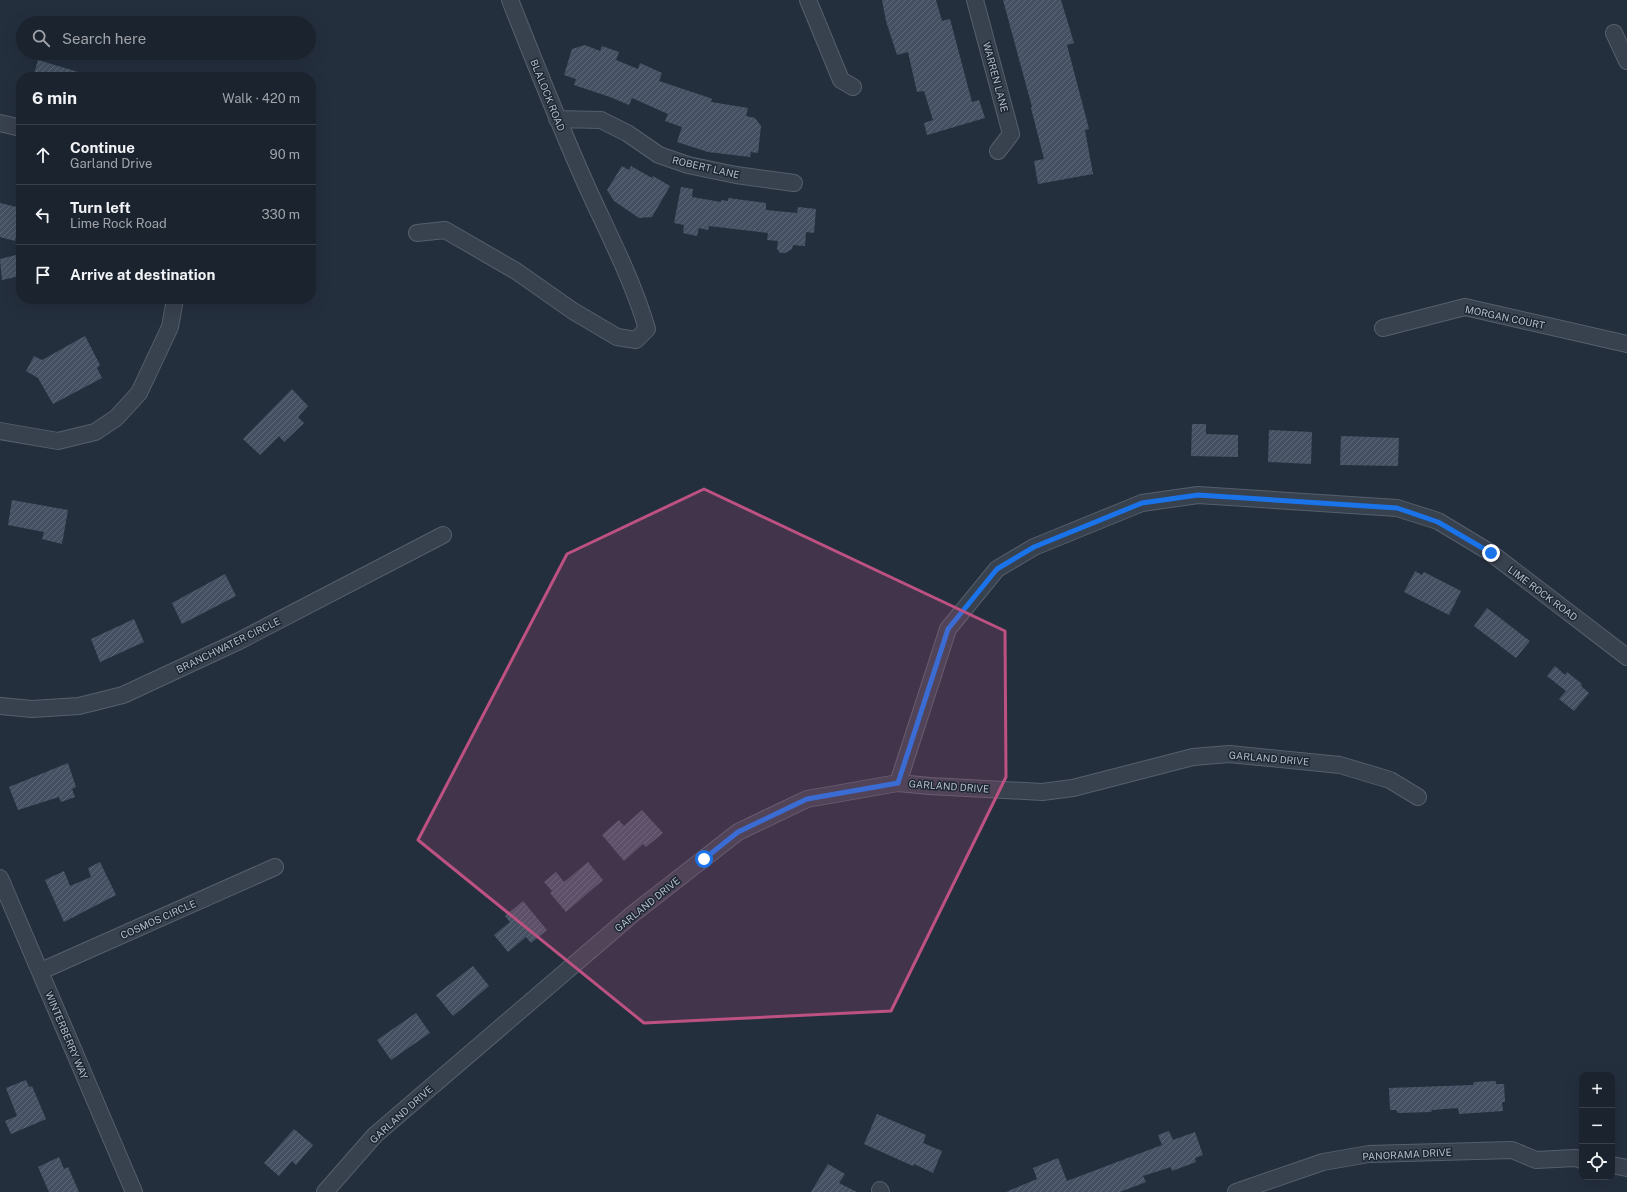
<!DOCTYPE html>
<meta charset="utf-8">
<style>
body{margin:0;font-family:"Public Sans",sans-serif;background:#242b36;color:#f1f3f6}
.controls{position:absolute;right:12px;bottom:12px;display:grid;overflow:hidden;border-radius:8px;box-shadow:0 4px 16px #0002}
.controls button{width:36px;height:36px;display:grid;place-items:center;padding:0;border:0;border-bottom:1px solid #39404a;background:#1b232e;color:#f1f3f6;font:20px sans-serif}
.stop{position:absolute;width:12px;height:12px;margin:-9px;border:3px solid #1a73e8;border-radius:50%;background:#fff}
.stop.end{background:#1a73e8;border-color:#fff;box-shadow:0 1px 4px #0008}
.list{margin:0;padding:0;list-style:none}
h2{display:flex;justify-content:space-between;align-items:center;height:52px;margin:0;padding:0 16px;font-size:17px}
h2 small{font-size:13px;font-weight:400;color:#a0a4aa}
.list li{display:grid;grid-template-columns:26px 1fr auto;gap:12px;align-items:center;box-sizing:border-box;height:60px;padding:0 16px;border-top:1px solid #39404a}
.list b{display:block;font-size:15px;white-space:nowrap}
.list p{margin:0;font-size:13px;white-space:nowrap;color:#a0a4aa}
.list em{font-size:13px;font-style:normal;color:#a0a4aa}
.icon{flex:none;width:22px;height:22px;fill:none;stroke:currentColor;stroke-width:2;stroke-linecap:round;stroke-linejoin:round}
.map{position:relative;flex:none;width:1627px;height:1192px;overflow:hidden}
.search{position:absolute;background:#1b232e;box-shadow:0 4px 16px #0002;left:16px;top:16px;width:300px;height:44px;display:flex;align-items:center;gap:10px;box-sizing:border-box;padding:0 14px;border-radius:22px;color:#a0a4aa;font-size:15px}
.panel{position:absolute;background:#1b232e;box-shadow:0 4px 16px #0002;left:16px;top:72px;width:300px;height:232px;border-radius:16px}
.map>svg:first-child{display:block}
.building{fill:url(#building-hatch)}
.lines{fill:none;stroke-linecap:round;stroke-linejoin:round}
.minor-casing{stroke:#565f6c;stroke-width:18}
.minor{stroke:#38414e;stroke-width:16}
.route{stroke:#1a73e8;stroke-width:5}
.marked{fill:#bd5182;fill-opacity:0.2;stroke:#bd5182;stroke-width:3;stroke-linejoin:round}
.labels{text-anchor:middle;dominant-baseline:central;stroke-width:3;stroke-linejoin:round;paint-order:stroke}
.street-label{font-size:10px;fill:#b4bcc9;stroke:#1d2633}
</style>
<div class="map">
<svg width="1627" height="1192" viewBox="0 0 1627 1192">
<defs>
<pattern id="building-hatch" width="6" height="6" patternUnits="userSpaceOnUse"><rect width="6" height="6" fill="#455162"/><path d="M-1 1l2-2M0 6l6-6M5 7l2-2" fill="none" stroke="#5d6877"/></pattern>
</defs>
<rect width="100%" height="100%" fill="#242f3e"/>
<!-- building -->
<path class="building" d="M 882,0 L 936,0 L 942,21 L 950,19 L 972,102 L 979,100 L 985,118 L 927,135 L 924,123 L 933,120 L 924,91 L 917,92 L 908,52 L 897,55 L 886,21 Z
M 1003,0 L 1061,0 L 1074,43 L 1067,45 L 1089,129 L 1085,130 L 1093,174 L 1038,184 L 1034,161 L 1044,159 L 1031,108 L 1032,107 Z
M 585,45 L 600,51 L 602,46 L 619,52 L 616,60 L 638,69 L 640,63 L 662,73 L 659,81 L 710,98 L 712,99 L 711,102 L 748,108 L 746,116 L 755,118 L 761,126 L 758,153 L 751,152 L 750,157 L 708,152 L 677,142 L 682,127 L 665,121 L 668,114 L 632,98 L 629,105 L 610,97 L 574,85 L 576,79 L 564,75 L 572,49 Z
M 38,60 L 85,74 L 84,77 L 33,77 Z
M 622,166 L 629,170 L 631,166 L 652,178 L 653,176 L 670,186 L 652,217 L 639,218 L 614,201 L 607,190 Z
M 681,187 L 693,189 L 692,197 L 721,202 L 721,200 L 728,201 L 728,198 L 766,203 L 766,210 L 797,213 L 798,207 L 816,209 L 814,233 L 806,232 L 805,246 L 793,245 L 792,249 L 785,253 L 780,253 L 777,249 L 778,241 L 767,240 L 768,233 L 709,226 L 708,230 L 699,228 L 697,236 L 683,233 L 684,225 L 674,223 Z
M 0,203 L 21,208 L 15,241 L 0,237 Z
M 16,255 L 20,276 L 2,280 L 0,259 Z
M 85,336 L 100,365 L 97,368 L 102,378 L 53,404 L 38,378 L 26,371 L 34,356 L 42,360 Z
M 292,389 L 308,406 L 298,417 L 304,423 L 284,442 L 279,436 L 260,455 L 243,439 Z
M 1192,424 L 1206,424 L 1206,434 L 1238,435 L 1238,457 L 1191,456 Z
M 1269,430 L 1312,432 L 1311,464 L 1268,462 Z
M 1341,436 L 1399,438 L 1398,466 L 1340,465 Z
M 12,500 L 68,510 L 62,544 L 42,539 L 44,532 L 8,525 Z
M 1415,571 L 1422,575 L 1424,572 L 1461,591 L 1449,615 L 1404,592 Z
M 225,574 L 236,596 L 182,624 L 172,603 Z
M 1487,608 L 1530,641 L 1516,658 L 1474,626 Z
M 134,619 L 144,642 L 100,662 L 91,639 Z
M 1555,666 L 1565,675 L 1567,672 L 1582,684 L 1581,686 L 1589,693 L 1574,711 L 1559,699 L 1566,691 L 1547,676 Z
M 68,763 L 76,787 L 72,789 L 75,797 L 61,802 L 59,797 L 18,810 L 9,787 Z
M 642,810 L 663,833 L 646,847 L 643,844 L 624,861 L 602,835 L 619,820 L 624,826 Z
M 100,862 L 116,895 L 64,922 L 45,880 L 64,871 L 70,886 L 91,877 L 88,868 Z
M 588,862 L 603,880 L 566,912 L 550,893 L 552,891 L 544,882 L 556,872 L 564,882 Z
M 523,901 L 547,930 L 531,943 L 526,937 L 508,952 L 494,935 L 510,922 L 505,916 Z
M 473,966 L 489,986 L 453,1016 L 436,995 Z
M 416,1013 L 430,1033 L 391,1060 L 377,1040 Z
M 26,1080 L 29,1087 L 32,1086 L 46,1119 L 11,1134 L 5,1121 L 17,1116 L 6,1088 Z
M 1496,1081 L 1496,1084 L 1504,1084 L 1505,1102 L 1502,1102 L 1503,1111 L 1459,1114 L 1458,1108 L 1432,1110 L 1431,1112 L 1398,1113 L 1396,1110 L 1390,1110 L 1389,1088 L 1473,1085 L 1474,1082 Z
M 877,1114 L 926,1135 L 923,1143 L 942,1151 L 933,1173 L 914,1164 L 913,1166 L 864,1144 Z
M 294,1129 L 313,1145 L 296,1165 L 292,1161 L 279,1176 L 264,1163 Z
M 1169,1131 L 1173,1140 L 1195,1132 L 1203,1155 L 1195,1158 L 1196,1162 L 1172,1171 L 1171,1167 L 1143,1176 L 1146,1182 L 1120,1192 L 1006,1192 L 1037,1179 L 1033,1168 L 1058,1158 L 1067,1181 L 1162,1145 L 1158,1135 Z
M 59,1157 L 64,1169 L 68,1167 L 79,1192 L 49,1192 L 38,1167 Z
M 828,1164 L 845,1174 L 839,1183 L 857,1192 L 811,1192 Z"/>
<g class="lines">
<!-- minor casing -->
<g class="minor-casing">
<path id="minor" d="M 808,0 L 841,80 L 853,87
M 975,0 L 1011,134 L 998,151
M 1614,33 L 1627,61
M 557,119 L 601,120 L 627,133 L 659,155 L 688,165 L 736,175 L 794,183
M 0,123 L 21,128
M 417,233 L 445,230 L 516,271 L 573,311 L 617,337 L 636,340 L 647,329 C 633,281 609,235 588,189 C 560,127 535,63 510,0
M 1383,328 L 1465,307 L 1627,344
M 0,431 L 58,441 L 95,432 L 116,418 L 139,393 L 170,327 L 175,299
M 0,706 L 32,709 L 79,706 L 123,695 L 239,641 L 443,535
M 898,783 L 948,629 L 997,569 L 1034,547 L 1142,503 L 1198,495 L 1397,508 L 1438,521 L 1491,553 L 1627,657
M 0,878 L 134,1192
M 41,971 L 275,867
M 1612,1165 L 1627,1168
M 880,1190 L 881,1192
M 325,1192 L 375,1135 L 634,913 L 738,832 L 807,799 L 898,783 L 930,786 L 1042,792 L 1073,788 L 1193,757 L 1229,754 L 1340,765 L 1390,780 L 1418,797
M 1236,1192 L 1323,1162 L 1369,1154 L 1512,1150 L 1536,1160 L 1575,1158 L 1582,1160"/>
</g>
<!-- minor -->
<use href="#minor" class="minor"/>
</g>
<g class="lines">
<!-- route -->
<path class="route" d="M 704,859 L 738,832 L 807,799 L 898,783 L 948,629 L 997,569 L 1034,547 L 1142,503 L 1198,495 L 1397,508 L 1438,522 L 1491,553"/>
</g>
<!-- marked area -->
<path class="marked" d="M 704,489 L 1005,631 L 1006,777 L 891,1011 L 644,1023 L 418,840 L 567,554 Z"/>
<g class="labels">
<!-- street labels -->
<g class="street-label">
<text transform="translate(996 77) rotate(75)">WARREN LANE</text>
<text transform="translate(548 95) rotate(68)">BLALOCK ROAD</text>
<text transform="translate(706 167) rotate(13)">ROBERT LANE</text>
<text transform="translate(1505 317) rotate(12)">MORGAN COURT</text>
<text transform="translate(1543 593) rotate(37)">LIME ROCK ROAD</text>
<text transform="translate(228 645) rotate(-26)">BRANCHWATER CIRCLE</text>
<text transform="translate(1269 758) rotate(5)">GARLAND DRIVE</text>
<text transform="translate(949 786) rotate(4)">GARLAND DRIVE</text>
<text transform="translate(647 904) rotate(-39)">GARLAND DRIVE</text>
<text transform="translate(158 919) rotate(-24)">COSMOS CIRCLE</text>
<text transform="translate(67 1035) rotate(67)">WINTERBERRY WAY</text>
<text transform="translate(401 1114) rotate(-42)">GARLAND DRIVE</text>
<text transform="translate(1407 1154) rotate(-3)">PANORAMA DRIVE</text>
</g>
</g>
</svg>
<div class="controls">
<button>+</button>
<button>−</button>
<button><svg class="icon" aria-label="locate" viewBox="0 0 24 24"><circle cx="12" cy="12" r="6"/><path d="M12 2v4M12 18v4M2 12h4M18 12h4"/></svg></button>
</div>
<div class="stop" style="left:704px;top:859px"></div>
<div class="stop end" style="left:1491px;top:553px"></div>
<div class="search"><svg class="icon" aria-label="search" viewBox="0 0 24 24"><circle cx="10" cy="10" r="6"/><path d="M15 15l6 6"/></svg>Search here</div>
<section class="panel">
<h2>6 min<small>Walk · 420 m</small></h2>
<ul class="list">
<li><svg class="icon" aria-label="ahead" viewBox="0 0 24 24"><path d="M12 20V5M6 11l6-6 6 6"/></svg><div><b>Continue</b><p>Garland Drive</p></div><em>90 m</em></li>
<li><svg class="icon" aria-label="left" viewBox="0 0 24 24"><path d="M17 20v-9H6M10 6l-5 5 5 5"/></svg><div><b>Turn left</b><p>Lime Rock Road</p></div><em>330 m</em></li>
<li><svg class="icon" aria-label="arrive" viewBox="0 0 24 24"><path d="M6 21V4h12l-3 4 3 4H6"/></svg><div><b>Arrive at destination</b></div></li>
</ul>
</section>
</div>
